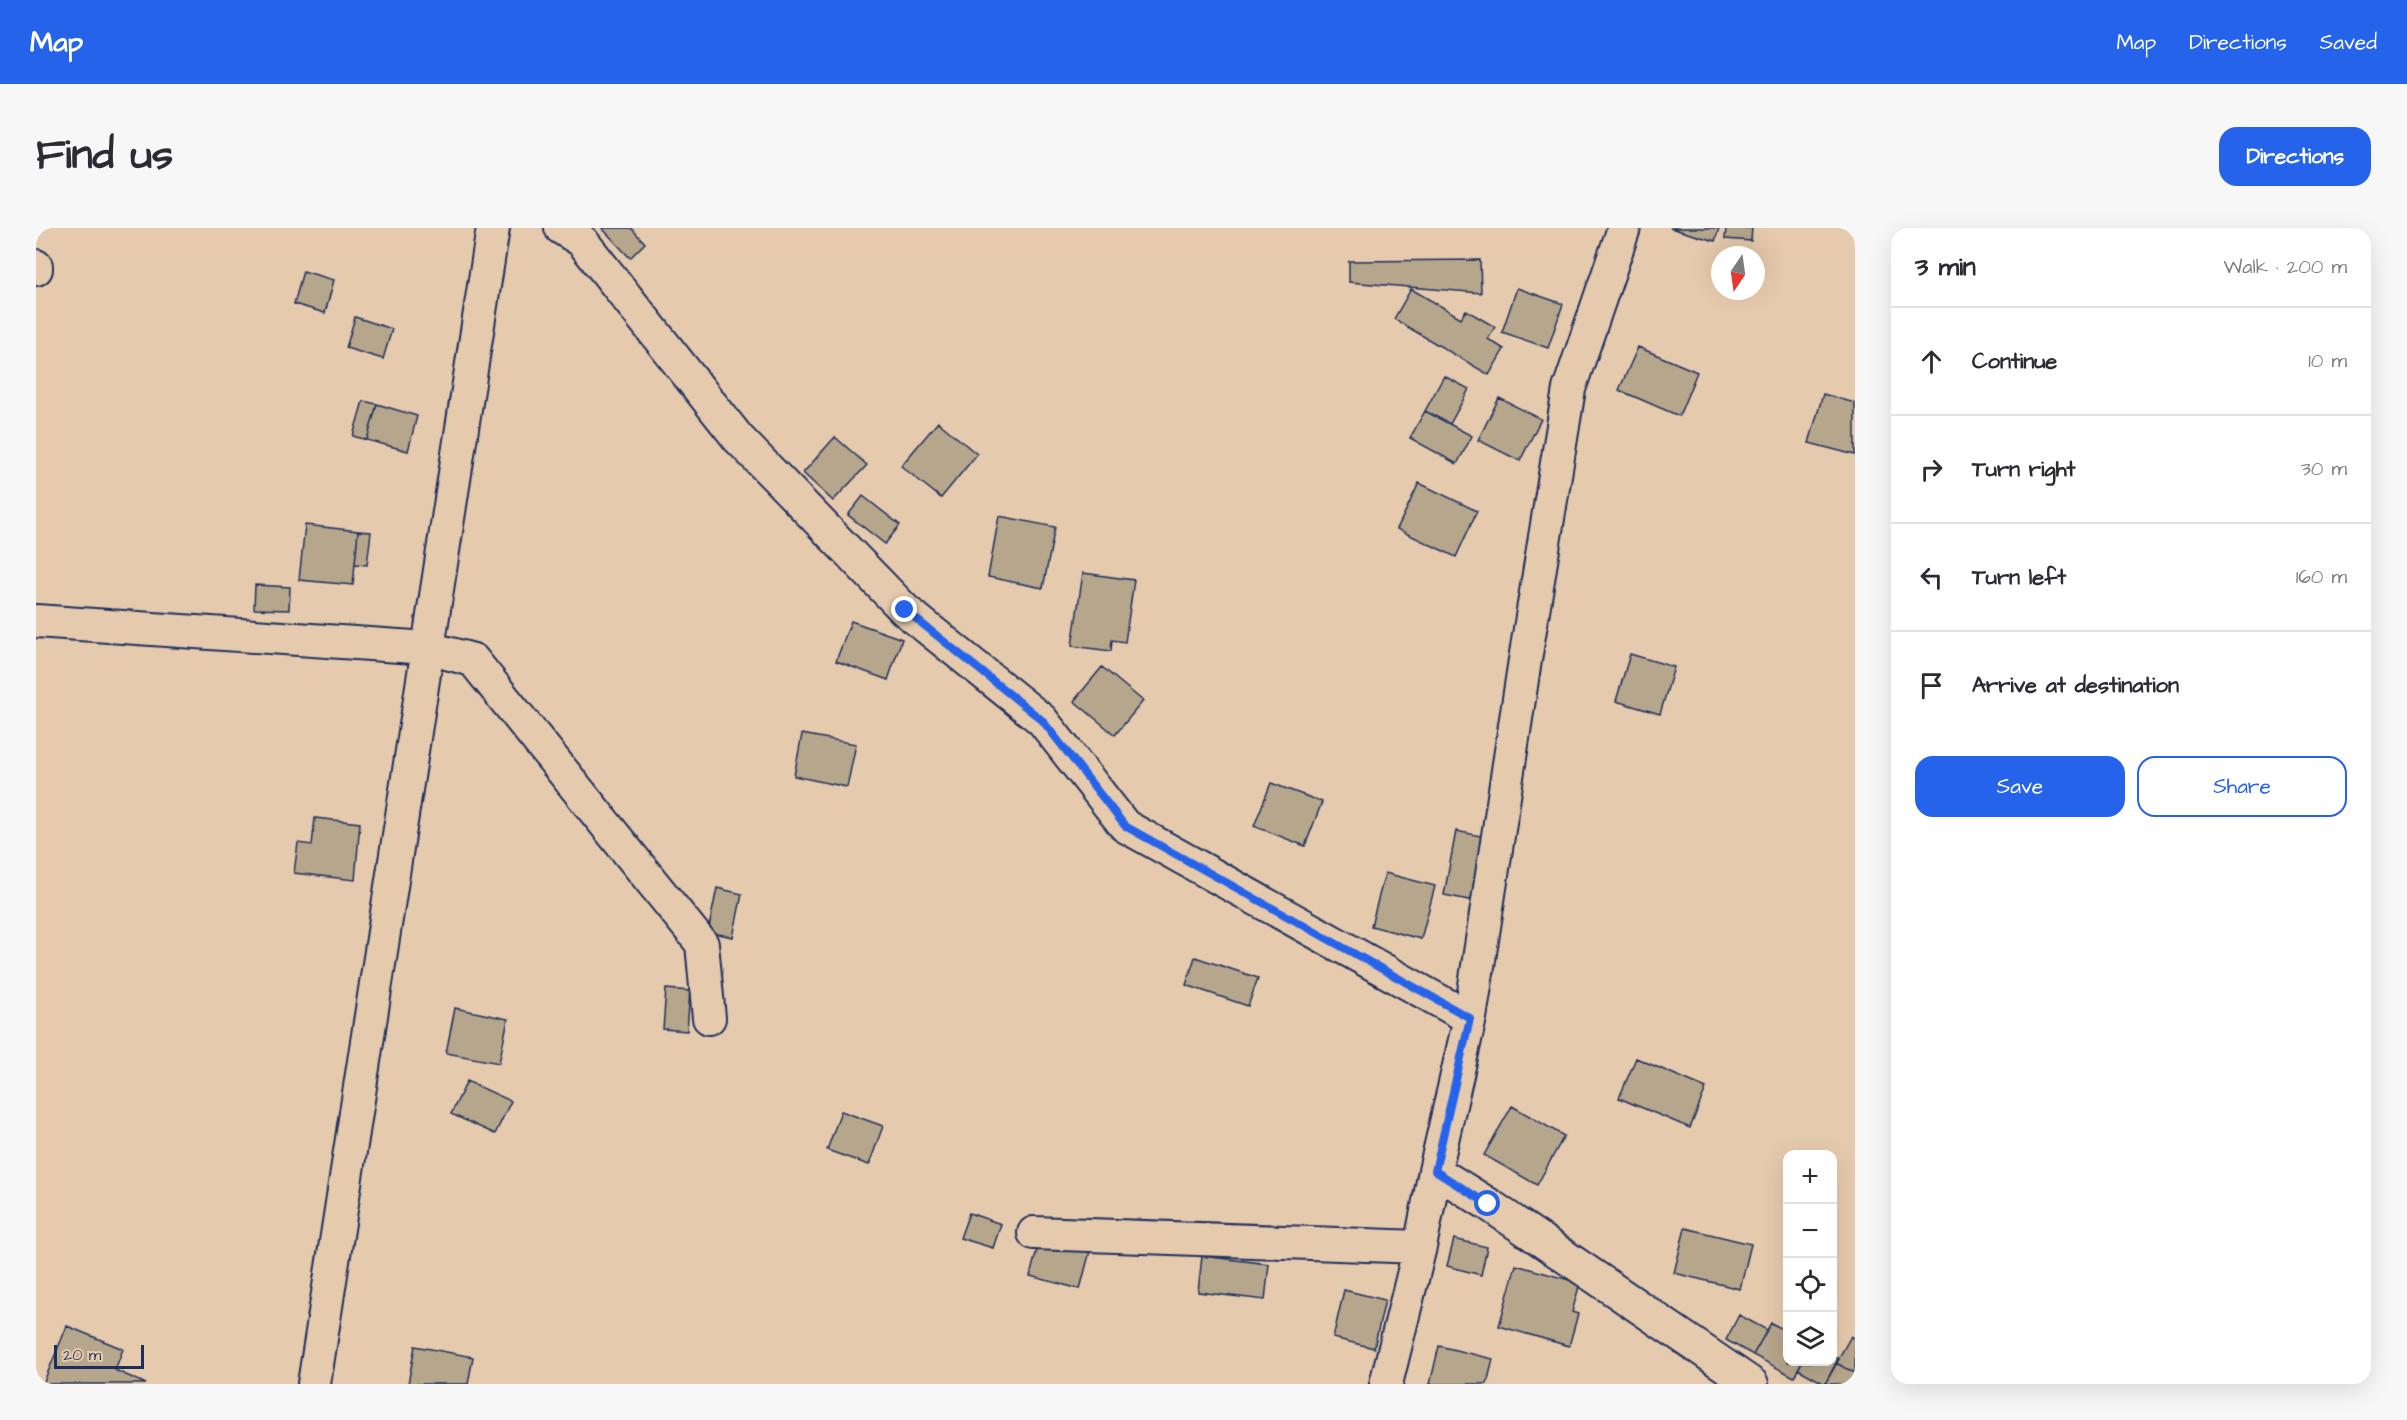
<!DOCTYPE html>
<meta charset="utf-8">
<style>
body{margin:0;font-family:"Architects Daughter",sans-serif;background:#f7f7f7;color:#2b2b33}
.controls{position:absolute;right:18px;bottom:18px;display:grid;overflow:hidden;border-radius:12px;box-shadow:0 6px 24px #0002}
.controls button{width:54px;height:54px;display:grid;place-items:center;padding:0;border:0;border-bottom:2px solid #e1e1e2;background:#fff;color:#2b2b33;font:30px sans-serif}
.compass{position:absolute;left:1675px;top:18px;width:54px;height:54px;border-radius:50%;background:#fff;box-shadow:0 6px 24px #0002;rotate:193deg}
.scale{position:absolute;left:18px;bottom:15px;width:90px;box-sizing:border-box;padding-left:6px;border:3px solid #1b2f5e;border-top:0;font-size:16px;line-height:21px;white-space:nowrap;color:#1b2f5e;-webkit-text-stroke:4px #e6caad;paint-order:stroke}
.stop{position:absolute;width:18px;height:18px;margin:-14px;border:4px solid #2563eb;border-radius:50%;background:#fff}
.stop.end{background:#2563eb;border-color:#fff;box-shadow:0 2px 6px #0008}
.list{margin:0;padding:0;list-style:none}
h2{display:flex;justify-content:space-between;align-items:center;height:78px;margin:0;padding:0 24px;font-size:26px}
h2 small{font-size:20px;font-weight:400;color:#7c7c81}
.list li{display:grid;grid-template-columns:39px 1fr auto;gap:18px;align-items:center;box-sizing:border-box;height:108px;padding:0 24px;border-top:2px solid #e1e1e2}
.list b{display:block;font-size:22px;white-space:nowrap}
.list em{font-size:20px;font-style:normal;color:#7c7c81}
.actions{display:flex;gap:12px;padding:18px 24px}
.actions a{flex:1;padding:14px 0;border:2px solid #2563eb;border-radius:18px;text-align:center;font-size:21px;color:#2563eb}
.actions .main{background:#2563eb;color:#fff}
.icon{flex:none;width:33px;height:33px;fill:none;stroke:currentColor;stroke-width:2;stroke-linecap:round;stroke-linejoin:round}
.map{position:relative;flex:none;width:1819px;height:1156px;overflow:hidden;border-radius:18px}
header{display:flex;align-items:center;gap:36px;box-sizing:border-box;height:84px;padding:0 30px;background:#2563eb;color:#fff}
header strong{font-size:28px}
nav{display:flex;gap:33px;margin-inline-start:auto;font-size:21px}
.intro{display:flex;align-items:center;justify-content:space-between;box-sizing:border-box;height:144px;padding:0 36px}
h1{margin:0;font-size:42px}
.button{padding:15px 27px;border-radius:18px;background:#2563eb;color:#fff;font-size:21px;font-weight:700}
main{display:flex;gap:36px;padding:0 36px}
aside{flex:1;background:#fff;border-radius:18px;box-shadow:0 6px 24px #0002}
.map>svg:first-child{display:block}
.building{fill:#b6a68c;stroke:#1b2f5e;stroke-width:1.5}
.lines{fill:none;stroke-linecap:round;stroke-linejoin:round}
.minor-casing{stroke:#1b2f5e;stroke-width:36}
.minor{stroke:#e6caad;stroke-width:32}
.route{stroke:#2563eb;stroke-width:8}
</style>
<header>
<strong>Map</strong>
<nav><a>Map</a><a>Directions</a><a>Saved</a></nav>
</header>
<div class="intro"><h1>Find us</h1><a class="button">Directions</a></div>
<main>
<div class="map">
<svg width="1819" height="1156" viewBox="0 0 1819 1156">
<rect width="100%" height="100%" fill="#e6caad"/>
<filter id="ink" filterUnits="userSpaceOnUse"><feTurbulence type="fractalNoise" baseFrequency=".0167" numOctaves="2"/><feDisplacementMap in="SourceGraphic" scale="12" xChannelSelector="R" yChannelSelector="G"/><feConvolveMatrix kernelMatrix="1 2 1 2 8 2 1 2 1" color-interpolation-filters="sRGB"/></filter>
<g filter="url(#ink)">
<!-- building -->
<path class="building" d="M 566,0 L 595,0 L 609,15 L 594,30 Z
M 1634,0 L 1683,0 L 1679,13 Z
M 1690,0 L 1716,0 L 1715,13 L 1689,11 Z
M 1444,32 L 1445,65 L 1313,54 L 1313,33 Z
M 267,43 L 298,52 L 289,85 L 258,76 Z
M 1481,60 L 1527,76 L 1512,120 L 1466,104 Z
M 1375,61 L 1425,90 L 1430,82 L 1459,99 L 1452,111 L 1468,121 L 1453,147 L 1358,91 Z
M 319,89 L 356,101 L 347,131 L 310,120 Z
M 1602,119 L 1661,144 L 1643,188 L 1583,162 Z
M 1408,148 L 1433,161 L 1414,196 L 1389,183 Z
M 1787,166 L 1819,175 L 1819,227 L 1773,215 Z
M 1463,170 L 1505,191 L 1484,233 L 1442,212 Z
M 327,173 L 341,176 L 331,212 L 317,208 Z
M 341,176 L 381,188 L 372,223 L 331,212 Z
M 1389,183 L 1436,208 L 1421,236 L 1374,210 Z
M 902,194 L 941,226 L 905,270 L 865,238 Z
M 799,209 L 831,237 L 797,273 L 767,245 Z
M 1383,255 L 1441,283 L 1420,329 L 1361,301 Z
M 827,268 L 864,297 L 849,316 L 812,287 Z
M 963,288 L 1019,299 L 1007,360 L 952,349 Z
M 269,297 L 322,303 L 317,357 L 263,352 Z
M 322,303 L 335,304 L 331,337 L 319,336 Z
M 1047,345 L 1098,352 L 1089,414 L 1076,412 L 1075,423 L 1036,418 Z
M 219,357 L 254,359 L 253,382 L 218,381 Z
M 815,393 L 866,411 L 852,452 L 800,433 Z
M 1594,426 L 1638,439 L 1624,486 L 1580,473 Z
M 1066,439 L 1107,473 L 1079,507 L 1038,473 Z
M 766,506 L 820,516 L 811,559 L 758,548 Z
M 1235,555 L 1286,574 L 1269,618 L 1218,598 Z
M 279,590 L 324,595 L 319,652 L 258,645 L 262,615 L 276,617 Z
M 1420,603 L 1450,609 L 1438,673 L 1408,667 Z
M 1349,645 L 1399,658 L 1385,711 L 1335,698 Z
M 681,660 L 706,666 L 697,709 L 672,704 Z
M 1159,729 L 1222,750 L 1212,778 L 1150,757 Z
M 630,761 L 654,763 L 651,803 L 627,801 Z
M 419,780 L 472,791 L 463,835 L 410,825 Z
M 1600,830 L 1670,860 L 1654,900 L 1583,870 Z
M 431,853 L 475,873 L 459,906 L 415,886 Z
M 1476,878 L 1528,908 L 1501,957 L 1448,927 Z
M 805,883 L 847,898 L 833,937 L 791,922 Z
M 933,985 L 965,996 L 957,1020 L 924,1010 Z
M 1649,1000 L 1715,1016 L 1704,1061 L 1638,1045 Z
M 1004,1010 L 1054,1023 L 1044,1061 L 994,1048 Z
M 1418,1011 L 1451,1019 L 1445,1047 L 1411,1038 Z
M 1166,1028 L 1233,1036 L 1229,1072 L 1162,1064 Z
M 1480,1037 L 1544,1055 L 1536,1084 L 1542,1086 L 1533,1118 L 1463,1098 Z
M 1308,1062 L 1349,1072 L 1338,1120 L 1297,1110 Z
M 1703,1087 L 1731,1102 L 1717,1127 L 1690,1112 Z
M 1735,1095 L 1752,1104 L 1752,1134 L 1766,1134 L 1758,1149 L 1717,1127 Z
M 31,1098 L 87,1121 L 79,1142 L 110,1156 L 7,1156 Z
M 1815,1108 L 1819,1111 L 1819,1145 L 1800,1135 Z
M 379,1118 L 437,1129 L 432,1156 L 372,1156 Z
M 1403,1118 L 1457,1131 L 1451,1156 L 1394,1156 Z
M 1796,1128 L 1803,1131 L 1789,1156 L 1762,1141 L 1766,1134 L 1796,1134 Z
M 1800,1135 L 1819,1145 L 1819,1156 L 1789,1156 Z"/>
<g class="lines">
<!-- minor casing -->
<g class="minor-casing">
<path id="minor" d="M 525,0 L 546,13 L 702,210 L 869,382 L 1006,492 L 1089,598 L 1434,790
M 0,41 L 0,38
M 0,393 L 392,420 L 437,432 L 666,716 L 673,790
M 1399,943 L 1452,976 L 1716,1156
M 998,1005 L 1384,1019
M 278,1156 L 457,0
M 1350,1156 L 1384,1019 L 1399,943 L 1434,790 L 1489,432 L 1533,161 L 1588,0"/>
</g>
<!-- minor -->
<use href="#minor" class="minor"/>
</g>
</g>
<g class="lines" filter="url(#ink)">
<!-- route -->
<path class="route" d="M 869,382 L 1006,492 L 1089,598 L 1434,790 L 1399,943 L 1452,976"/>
</g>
</svg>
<div class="controls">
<button>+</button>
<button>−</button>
<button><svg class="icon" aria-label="locate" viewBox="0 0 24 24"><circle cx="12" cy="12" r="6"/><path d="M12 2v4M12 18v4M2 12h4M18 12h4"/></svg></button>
<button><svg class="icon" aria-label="layers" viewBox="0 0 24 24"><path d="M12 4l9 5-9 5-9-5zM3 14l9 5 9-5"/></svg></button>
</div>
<svg class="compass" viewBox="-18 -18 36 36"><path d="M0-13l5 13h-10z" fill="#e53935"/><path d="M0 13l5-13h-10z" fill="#7c7c81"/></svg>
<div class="scale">20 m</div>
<div class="stop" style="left:1452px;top:976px"></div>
<div class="stop end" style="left:869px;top:382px"></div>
</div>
<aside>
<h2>3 min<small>Walk · 200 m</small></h2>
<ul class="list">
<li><svg class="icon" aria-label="ahead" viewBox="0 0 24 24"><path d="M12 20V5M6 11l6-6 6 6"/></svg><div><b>Continue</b></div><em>10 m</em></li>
<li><svg class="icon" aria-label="right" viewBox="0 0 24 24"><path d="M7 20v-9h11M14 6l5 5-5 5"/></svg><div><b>Turn right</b></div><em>30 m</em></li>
<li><svg class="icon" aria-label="left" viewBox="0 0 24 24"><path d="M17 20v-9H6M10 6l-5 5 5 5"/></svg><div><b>Turn left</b></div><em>160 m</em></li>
<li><svg class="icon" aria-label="arrive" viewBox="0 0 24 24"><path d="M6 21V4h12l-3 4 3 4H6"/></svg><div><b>Arrive at destination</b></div></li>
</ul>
<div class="actions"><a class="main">Save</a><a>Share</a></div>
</aside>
</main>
